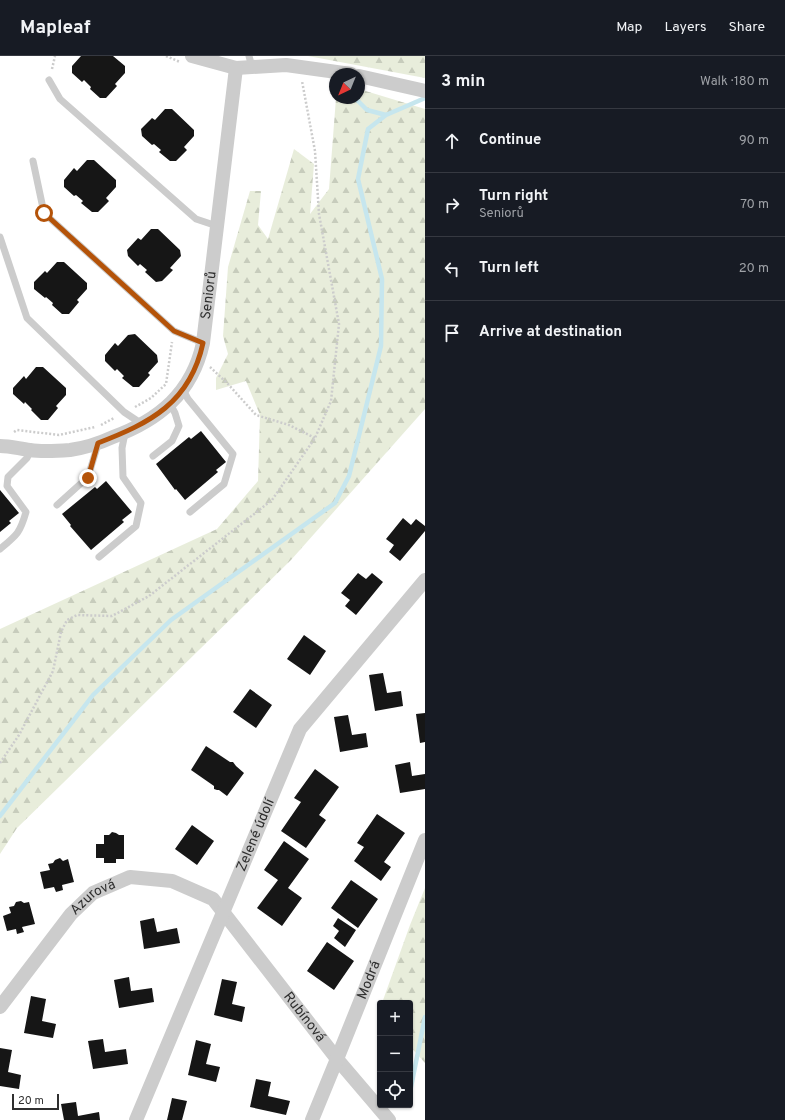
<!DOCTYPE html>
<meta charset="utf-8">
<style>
body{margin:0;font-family:Overpass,sans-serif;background:#242831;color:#f1f3f6}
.controls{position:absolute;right:12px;bottom:12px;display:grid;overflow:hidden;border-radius:4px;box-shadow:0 1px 3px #0004}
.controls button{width:36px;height:36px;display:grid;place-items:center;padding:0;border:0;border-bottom:1px solid #363941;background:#171b24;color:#f1f3f6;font:20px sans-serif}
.compass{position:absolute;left:329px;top:12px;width:36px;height:36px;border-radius:50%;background:#171b24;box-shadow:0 1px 3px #0004;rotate:223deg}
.scale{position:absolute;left:12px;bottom:10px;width:47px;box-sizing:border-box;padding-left:4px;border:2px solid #2f2f2f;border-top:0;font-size:11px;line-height:14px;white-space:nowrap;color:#2f2f2f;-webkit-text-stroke:3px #fff;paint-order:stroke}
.stop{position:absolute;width:12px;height:12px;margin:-9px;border:3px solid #b45309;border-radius:50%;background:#fff}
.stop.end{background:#b45309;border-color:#fff;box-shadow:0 1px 4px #0008}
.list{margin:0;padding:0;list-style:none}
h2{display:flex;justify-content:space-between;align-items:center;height:52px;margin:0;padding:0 16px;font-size:17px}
h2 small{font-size:13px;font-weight:400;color:#9ea1a6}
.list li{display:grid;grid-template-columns:26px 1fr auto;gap:12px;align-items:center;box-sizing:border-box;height:64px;padding:0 16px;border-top:1px solid #363941}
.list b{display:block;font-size:15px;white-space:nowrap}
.list p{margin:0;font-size:13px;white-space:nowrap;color:#9ea1a6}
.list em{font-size:13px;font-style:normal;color:#9ea1a6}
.icon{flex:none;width:22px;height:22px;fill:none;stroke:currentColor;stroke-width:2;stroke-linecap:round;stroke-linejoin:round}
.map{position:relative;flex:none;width:425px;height:1064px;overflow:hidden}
header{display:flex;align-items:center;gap:24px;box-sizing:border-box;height:56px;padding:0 20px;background:#171b24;border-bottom:1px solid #363941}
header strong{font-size:19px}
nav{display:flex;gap:22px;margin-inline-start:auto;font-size:14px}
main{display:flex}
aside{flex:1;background:#171b24}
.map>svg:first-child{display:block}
.forest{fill:url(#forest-firs)}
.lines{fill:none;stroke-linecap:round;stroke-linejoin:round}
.stream{stroke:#c6e6ee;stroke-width:4.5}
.building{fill:#161616}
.path{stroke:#ccc;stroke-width:2.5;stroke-dasharray:2 2;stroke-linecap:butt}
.service{stroke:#ccc;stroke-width:7}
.minor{stroke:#ccc;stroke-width:14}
.route{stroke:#b45309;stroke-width:5}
.labels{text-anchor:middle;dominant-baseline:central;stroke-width:4;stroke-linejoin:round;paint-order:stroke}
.street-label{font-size:14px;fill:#2f2f2f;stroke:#fff}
</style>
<header>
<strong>Mapleaf</strong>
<nav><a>Map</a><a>Layers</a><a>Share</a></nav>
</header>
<main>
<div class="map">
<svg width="425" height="1064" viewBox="0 0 425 1064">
<defs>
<pattern id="forest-firs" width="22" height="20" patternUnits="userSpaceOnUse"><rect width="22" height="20" fill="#e8eddb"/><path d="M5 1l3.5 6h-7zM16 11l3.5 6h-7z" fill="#c7ccbc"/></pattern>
</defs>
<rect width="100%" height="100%" fill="#fff"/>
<!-- forest -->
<path class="forest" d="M 308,0 L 425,0 L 425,22 Z
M 359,33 L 425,53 L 425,353 L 291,504 L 17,772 L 0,798 L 0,573 L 217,473 L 258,425 L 260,359 L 246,325 L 216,334 L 216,322 L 228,298 L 223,280 L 228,211 L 250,135 L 261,135 L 258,169 L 268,183 L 294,93 L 314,108 L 310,158 L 329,133 L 336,42 L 359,42 Z
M 425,832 L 425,1007 L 410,990 L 410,947 L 382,947 L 410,869 Z"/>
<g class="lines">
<!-- stream -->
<path class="stream" d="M 355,42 L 367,54 L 386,59 L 425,42
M 0,760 L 93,639 L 171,564 L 335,447 L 349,420 L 381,290 L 382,223 L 358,123 L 368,73 L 386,59
M 411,1031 L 425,961"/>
</g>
<!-- building -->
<path class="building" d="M 81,0 L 113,0 L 125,10 L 125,17 L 115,28 L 117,30 L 106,42 L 100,42 L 90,33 L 91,31 L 84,24 L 82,26 L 72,17 L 72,10 Z
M 165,53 L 172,53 L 194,74 L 194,80 L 184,91 L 187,94 L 176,105 L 170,105 L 159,96 L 161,94 L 154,88 L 152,89 L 142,80 L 141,73 L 152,62 L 155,64 Z
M 87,104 L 94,104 L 116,124 L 116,131 L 106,142 L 109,145 L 98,156 L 92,156 L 81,147 L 83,145 L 76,139 L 74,140 L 64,131 L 64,124 L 74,112 L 77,115 Z
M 151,173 L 158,173 L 180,194 L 181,200 L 170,212 L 173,214 L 162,225 L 156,226 L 145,216 L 147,214 L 140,208 L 138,210 L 128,200 L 127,194 L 138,182 L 141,184 Z
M 57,206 L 64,206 L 87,227 L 87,233 L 77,244 L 79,246 L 69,258 L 62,258 L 52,249 L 53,247 L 46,241 L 45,242 L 34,233 L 34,226 L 45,215 L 47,217 Z
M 135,278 L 157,299 L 158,306 L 148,317 L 150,319 L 139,331 L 133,331 L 122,322 L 124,320 L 117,313 L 115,315 L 105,305 L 105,299 L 115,287 L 118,290 L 128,279 Z
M 36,311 L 43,311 L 66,332 L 66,339 L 56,350 L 58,352 L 48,364 L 41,364 L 31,354 L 32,353 L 25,346 L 24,348 L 13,338 L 13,332 L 24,320 L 26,323 Z
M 201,375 L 226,406 L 216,414 L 218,416 L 185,444 L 176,433 L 175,434 L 156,408 L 189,381 L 191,383 Z
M 106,425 L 132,456 L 122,464 L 124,466 L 91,494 L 70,470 L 71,469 L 62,458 L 95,431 L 97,433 Z
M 0,434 L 19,457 L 9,465 L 11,467 L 0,476 Z
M 403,462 L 411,469 L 416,463 L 425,470 L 425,475 L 400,505 L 389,496 L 394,489 L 386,483 Z
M 358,517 L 366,523 L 372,517 L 383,526 L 356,559 L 345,550 L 350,544 L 341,537 Z
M 304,579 L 326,595 L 310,619 L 287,603 Z
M 383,617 L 387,637 L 401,635 L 403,650 L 375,655 L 369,619 Z
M 250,633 L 272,649 L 256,672 L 233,656 Z
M 425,657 L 425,686 L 420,687 L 416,658 Z
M 348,659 L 352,679 L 366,677 L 368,691 L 340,696 L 334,661 Z
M 206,690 L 230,706 L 233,706 L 236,710 L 244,717 L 227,740 L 219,734 L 217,734 L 214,733 L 214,730 L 191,714 Z
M 410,706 L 412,720 L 425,718 L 425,733 L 400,737 L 395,709 Z
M 315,713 L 339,731 L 319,759 L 326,764 L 306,792 L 281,775 L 301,746 L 294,742 Z
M 377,758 L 405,777 L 384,806 L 391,811 L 381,825 L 354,805 L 364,791 L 357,787 Z
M 192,769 L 214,785 L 197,809 L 175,793 Z
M 112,776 L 116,777 L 119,779 L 124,779 L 124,803 L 116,803 L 116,807 L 104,807 L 104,802 L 96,802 L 96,788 L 104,788 L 104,779 L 109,779 Z
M 284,785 L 309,803 L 288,832 L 302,842 L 282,870 L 257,852 L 278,824 L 264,814 Z
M 60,802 L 63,805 L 68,803 L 74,826 L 62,829 L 63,834 L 56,836 L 54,831 L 44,833 L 40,816 L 50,814 L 48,808 L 53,807 L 55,804 Z
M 351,824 L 378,843 L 358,872 L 331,852 Z
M 21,845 L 24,847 L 29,846 L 35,868 L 22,871 L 24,876 L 17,878 L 16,873 L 7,875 L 3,860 L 11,857 L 9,851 L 14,850 L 16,846 Z
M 154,862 L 157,876 L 177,872 L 180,887 L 144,893 L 140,865 Z
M 338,862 L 356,874 L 345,891 L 334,882 L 339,875 L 338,874 L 333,870 Z
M 327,886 L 354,905 L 334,934 L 307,915 Z
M 129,921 L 131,935 L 152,932 L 154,946 L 119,952 L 114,924 Z
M 222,923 L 237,926 L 232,948 L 245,951 L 242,966 L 214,959 Z
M 31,940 L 46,943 L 42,965 L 56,968 L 53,982 L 24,977 Z
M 103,983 L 105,996 L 126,993 L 128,1008 L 93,1013 L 88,985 Z
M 196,984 L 211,988 L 206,1008 L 220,1011 L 216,1026 L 188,1019 Z
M 0,992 L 12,994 L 8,1016 L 21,1019 L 19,1033 L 0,1030 Z
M 256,1023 L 271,1026 L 268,1040 L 290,1045 L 286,1059 L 250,1051 Z
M 172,1042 L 187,1045 L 182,1064 L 167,1064 Z
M 76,1046 L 78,1060 L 99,1056 L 100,1064 L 64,1064 L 61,1048 Z"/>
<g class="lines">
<!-- path -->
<path class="path" d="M 166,0 L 180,6
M 52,13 L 55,0
M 210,311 L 228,328 L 256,359 L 289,369 L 315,382
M 135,351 L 151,342 L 166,328 L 172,286
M 101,369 L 114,362
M 14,376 L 17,374 L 59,379 L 95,371
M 0,707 L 19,679 L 53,615 L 61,576 L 67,564 L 77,559 L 112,560 L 149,540 L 272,444 L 315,382 L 331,345 L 339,268 L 319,158 L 315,95 L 302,25"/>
<!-- service -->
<path class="service" d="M 249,0 L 252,11
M 49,24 L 60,43 L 196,163 L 217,170
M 33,105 L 44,157 L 174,275 L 203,287
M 0,181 L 27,262 L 124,356 L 142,368
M 183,334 L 188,343 L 233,398 L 224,428 L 190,456
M 153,400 L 172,385 L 179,370 L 175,357 L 170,348
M 57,449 L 88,421 L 98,388
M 0,493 C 17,479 20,477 26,456 L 7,430 L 8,421 L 27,402 L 31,394
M 99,501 L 136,470 L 141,447 L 123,421 L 122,392 L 125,377"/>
<!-- minor -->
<g class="minor">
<path d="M 192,0 L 236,12 L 286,9 L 351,18"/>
<path d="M 359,20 L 425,35"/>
<path id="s1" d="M 0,390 C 11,390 20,393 30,394 C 42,396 57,395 70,394 C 84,392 100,387 113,381 C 159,364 192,337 203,287 L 236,12"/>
<path id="s2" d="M 0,951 L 71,858 L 93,837 L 130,821 L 172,825 L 213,843 L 337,1003 L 389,1064"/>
<path id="s3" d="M 136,1064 L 300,673 L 425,524"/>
<path id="s4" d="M 312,1064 L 337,1003 L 425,784"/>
</g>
</g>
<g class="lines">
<!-- route -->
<path class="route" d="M 44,157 L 174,275 L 203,287 C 190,347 150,367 98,387 L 88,422"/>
</g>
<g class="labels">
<!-- street labels -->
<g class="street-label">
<text stroke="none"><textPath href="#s1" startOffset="300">Seniorů</textPath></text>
<text stroke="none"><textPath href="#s3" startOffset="309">Zelené údolí</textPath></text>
<text stroke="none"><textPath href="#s2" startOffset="145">Azurová</textPath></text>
<text stroke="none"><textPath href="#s4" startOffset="151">Modrá</textPath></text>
<text stroke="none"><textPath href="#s2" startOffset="424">Rubínová</textPath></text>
</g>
</g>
</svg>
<div class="controls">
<button>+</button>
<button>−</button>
<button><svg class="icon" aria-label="locate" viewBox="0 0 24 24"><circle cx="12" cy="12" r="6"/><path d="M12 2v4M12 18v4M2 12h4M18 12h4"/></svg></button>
</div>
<svg class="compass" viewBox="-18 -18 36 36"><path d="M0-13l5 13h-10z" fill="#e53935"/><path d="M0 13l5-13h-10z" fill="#9ea1a6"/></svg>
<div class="scale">20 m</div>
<div class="stop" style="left:44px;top:157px"></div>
<div class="stop end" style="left:88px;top:422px"></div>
</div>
<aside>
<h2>3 min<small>Walk · 180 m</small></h2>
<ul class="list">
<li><svg class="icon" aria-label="ahead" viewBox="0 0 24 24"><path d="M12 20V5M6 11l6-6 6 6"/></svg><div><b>Continue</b></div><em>90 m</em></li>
<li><svg class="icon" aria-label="right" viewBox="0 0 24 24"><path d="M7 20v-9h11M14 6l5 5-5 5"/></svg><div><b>Turn right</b><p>Seniorů</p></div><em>70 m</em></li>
<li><svg class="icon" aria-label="left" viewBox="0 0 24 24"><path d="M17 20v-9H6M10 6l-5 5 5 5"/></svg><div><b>Turn left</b></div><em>20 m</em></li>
<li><svg class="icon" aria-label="arrive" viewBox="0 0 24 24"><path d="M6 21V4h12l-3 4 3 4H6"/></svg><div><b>Arrive at destination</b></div></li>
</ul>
</aside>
</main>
